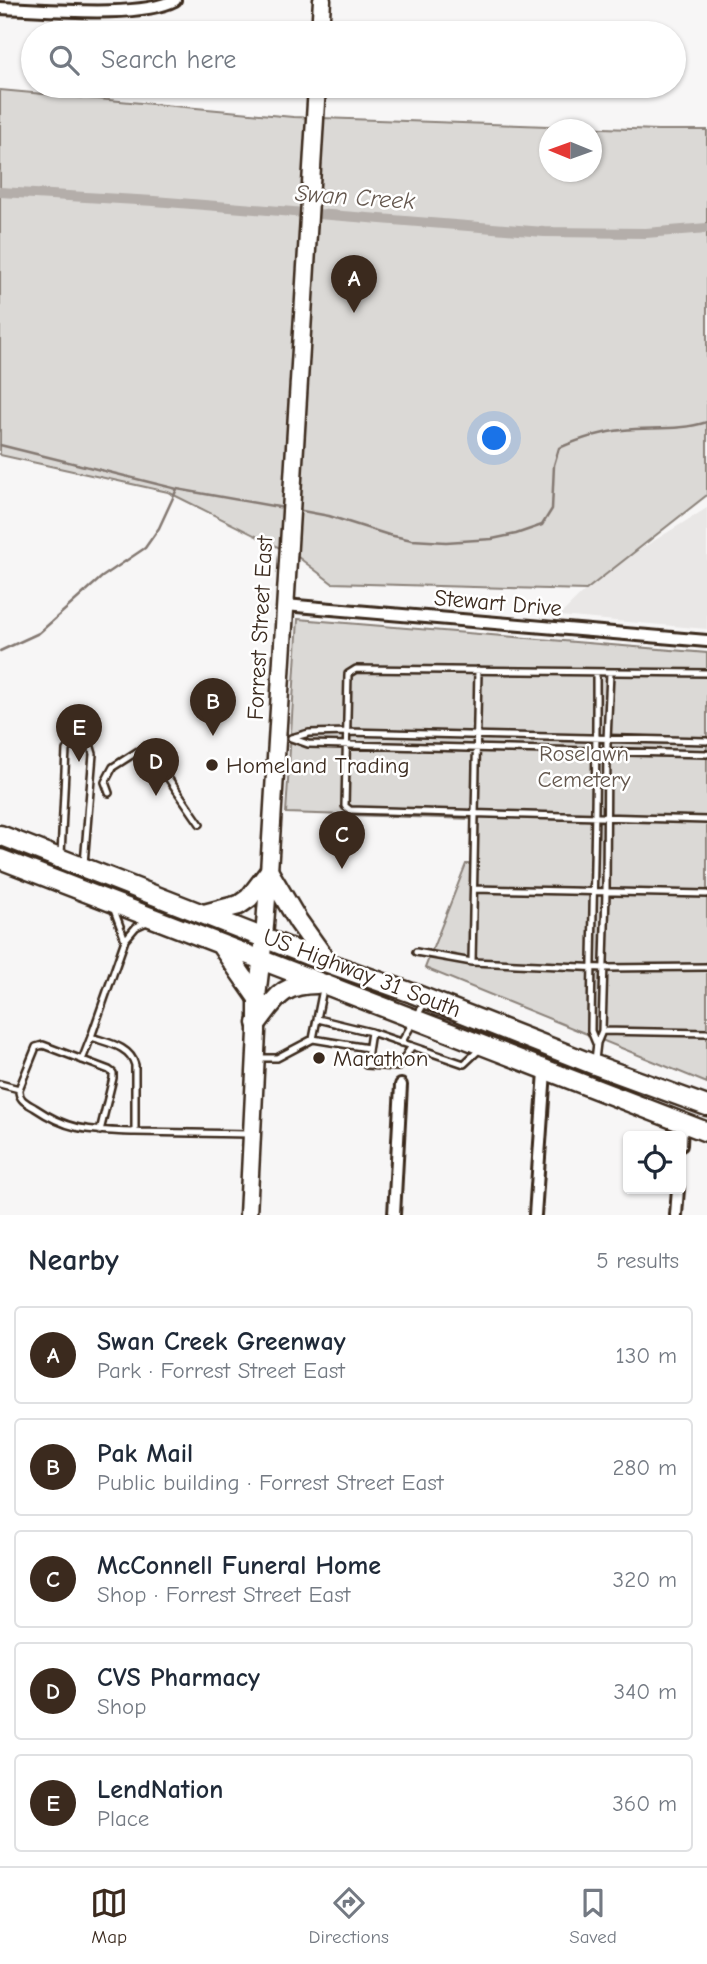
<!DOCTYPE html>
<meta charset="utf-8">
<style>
body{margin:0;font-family:"Comic Neue",sans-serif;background:#f2f2f3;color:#1f2937}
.controls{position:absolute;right:21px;bottom:21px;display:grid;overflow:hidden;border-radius:7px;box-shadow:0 2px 5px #0004}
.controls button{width:63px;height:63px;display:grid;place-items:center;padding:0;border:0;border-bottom:2px solid #e0e1e3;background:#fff;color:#1f2937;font:35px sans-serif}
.compass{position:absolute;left:539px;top:119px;width:63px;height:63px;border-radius:50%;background:#fff;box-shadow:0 2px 5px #0004;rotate:271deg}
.you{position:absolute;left:495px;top:439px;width:24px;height:24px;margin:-18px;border:5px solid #fff;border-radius:50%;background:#1a73e8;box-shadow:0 0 0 10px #1a73e833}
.badge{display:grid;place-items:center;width:46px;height:46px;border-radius:50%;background:#3b2a1e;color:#fff;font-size:23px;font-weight:700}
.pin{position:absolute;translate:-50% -58px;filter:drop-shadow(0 2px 4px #0008)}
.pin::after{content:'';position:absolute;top:37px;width:24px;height:21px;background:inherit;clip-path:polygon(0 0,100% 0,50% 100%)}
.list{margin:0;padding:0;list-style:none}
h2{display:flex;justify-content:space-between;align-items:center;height:91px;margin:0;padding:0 28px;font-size:30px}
h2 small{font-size:23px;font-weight:400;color:#747a83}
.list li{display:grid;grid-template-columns:46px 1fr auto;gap:21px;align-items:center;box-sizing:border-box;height:98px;margin:0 14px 14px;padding:0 14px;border:2px solid #e0e1e3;border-radius:7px}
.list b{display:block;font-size:26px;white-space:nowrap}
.list p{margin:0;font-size:23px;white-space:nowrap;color:#747a83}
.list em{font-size:23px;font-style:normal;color:#747a83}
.icon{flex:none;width:38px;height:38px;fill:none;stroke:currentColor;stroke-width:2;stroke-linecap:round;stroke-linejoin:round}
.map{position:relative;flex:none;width:707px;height:1215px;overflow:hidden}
.search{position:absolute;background:#fff;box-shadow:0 2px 5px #0004;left:21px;right:21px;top:21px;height:77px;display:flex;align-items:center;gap:18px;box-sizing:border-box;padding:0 24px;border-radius:38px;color:#747a83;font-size:26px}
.sheet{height:651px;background:#fff}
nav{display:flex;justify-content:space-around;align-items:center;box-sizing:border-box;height:98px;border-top:2px solid #e0e1e3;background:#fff;font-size:19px;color:#747a83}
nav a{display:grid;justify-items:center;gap:4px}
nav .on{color:#3b2a1e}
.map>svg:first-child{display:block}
.built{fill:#e9e7e6}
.green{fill:#dbd9d6;stroke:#8b827a;stroke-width:2;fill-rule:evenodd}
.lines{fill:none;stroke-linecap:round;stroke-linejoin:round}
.stream{stroke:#847972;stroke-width:2.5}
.canal{stroke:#b4aeaa;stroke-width:10}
.lane-casing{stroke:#3b2a1e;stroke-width:10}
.street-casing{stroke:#3b2a1e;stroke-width:16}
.secondary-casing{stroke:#3b2a1e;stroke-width:21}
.primary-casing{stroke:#3b2a1e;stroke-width:23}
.lane{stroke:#fff;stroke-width:5}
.street{stroke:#fff;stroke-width:10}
.secondary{stroke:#fff;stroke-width:16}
.primary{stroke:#fff;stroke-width:18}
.poi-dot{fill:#3b2a1e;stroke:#fff;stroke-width:2.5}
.labels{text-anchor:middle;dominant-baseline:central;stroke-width:5;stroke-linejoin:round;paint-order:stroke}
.street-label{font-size:23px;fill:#3b2a1e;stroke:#fff}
.park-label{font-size:23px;fill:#63564c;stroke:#fff}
.poi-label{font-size:23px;fill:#3b2a1e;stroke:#fff;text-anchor:start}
.water-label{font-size:24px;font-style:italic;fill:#65584f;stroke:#fff}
</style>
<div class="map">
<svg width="707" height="1215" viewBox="0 0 707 1215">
<rect width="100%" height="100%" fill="#f7f6f6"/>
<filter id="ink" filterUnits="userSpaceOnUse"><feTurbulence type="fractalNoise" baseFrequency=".0143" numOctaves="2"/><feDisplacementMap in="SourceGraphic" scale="14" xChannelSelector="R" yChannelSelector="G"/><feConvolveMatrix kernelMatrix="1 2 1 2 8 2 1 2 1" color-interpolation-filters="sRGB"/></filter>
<g filter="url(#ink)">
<!-- built -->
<path class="built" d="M 707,508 L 707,629 L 559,616 L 605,571 Z"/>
<!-- green -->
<path class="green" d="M 0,90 L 293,117 L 658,130 L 707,130 L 707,495 L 586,590 L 332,583 L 298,557 L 168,492 L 0,455 ZM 550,130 L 592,130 L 592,172 L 550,172 Z
M 298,619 L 707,653 L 707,1083 L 425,968 L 466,864 L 471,864 L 473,819 L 286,813 Z"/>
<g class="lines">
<!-- stream -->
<path class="stream" d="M 0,445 L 177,489 L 284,508
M 297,510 L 329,516 L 389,535 L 412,540 L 446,542 L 492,539 L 516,534 L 542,525 L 552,509 L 554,465 L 559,448 C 580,439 600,432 623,430 C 651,427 680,431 707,422
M 0,651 L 39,633 L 102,577 L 145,548 L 159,528 L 177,489"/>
<!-- canal -->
<path class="canal" d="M 0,192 L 154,201 L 544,232 L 646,233 L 707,228"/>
<!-- lane casing -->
<g class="lane-casing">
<path id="lane" d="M 478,670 L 472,962 L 603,968 L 707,967
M 707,673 L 356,669 L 348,674 L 345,806 L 350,810 L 707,820
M 707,741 L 348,732 L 309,733 L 291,738 L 308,744 L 707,754
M 109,793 L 105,782 L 113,767 L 146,746 L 200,824
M 61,855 L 66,750 L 73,743 L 90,744 L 93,754 L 84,864
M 474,889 L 707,894
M 113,907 L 125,940 L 136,927 L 149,921
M 125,940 L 91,1037 C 108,1043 130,1046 135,1065 L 135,1132 L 249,1134
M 416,952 L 472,962
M 318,1019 L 371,1032 L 464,1064 L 481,1048
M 602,1031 L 707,1033
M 371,1032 L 366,1065 L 398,1067 L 412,1046
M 313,1039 L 368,1048
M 401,1043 L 425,1002
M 596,1043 L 591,1031 C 592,912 597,792 596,672
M 257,1058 L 277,1058 L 313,1039 L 323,989
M 82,1060 L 91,1037
M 595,1060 L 597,1043 L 602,1031 L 606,892 L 607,740 L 610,673
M 0,1084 L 19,1089
M 100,1131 L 113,1078 L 113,1073 L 109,1070 L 43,1045 L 36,1047 L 19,1089 C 18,1100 27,1103 35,1108 C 72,1133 93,1130 135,1132"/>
</g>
<!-- street casing -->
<g class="street-casing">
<path id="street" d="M 0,8 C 43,9 139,19 175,0
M 285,605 L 707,641
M 681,1145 L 682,1124
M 394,1215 L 401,1085
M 535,1215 L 545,1071
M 676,1215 L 678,1189"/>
</g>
<!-- secondary casing -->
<g class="secondary-casing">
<path id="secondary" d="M 320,33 L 322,0
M 248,1215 L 257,1032 L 257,997 L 264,938 L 269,872 L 317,86"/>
</g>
<!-- primary casing -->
<g class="primary-casing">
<path id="primary" d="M 0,835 L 328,963 L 412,993 L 595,1065 L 707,1106
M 0,859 L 707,1132
M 204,914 L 239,905 L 249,898 L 269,872 L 298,921 L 328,963
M 220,944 L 257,997
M 257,1023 C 277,997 282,984 317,984"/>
</g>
<!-- lane -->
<use href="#lane" class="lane"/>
<!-- street -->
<use href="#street" class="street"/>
<!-- secondary -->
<use href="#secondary" class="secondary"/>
<!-- primary -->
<use href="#primary" class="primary"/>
</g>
</g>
<!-- markers -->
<g class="poi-dot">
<circle cx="212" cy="765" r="7"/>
<circle cx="319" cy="1058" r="7"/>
</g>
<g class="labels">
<!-- street labels -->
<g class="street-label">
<text transform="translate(498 603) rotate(5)">Stewart Drive</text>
<text transform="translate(260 628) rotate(-87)">Forrest Street East</text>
<text transform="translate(362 973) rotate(21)">US Highway 31 South</text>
</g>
<!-- park labels -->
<g class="park-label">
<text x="584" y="753">Roselawn<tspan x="584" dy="26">Cemetery</tspan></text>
</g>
<!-- poi labels -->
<g class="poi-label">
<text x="226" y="765">Homeland Trading</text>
<text x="333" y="1058">Marathon</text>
</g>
<!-- water labels -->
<g class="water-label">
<text transform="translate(355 197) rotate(4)">Swan Creek</text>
</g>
</g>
</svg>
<div class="controls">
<button><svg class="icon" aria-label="locate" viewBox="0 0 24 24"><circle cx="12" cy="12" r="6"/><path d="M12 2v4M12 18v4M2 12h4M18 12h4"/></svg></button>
</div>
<svg class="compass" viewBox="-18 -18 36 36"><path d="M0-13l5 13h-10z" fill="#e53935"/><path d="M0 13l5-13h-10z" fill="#747a83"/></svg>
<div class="you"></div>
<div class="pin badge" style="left:354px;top:313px">A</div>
<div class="pin badge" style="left:213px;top:736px">B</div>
<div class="pin badge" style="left:342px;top:869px">C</div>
<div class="pin badge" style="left:156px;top:796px">D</div>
<div class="pin badge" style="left:79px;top:762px">E</div>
<div class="search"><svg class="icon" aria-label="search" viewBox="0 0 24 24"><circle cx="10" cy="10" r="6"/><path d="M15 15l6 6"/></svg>Search here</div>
</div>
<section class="sheet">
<h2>Nearby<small>5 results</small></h2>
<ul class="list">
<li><span class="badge">A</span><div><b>Swan Creek Greenway</b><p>Park · Forrest Street East</p></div><em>130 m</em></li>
<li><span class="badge">B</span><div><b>Pak Mail</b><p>Public building · Forrest Street East</p></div><em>280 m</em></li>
<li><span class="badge">C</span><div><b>McConnell Funeral Home</b><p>Shop · Forrest Street East</p></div><em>320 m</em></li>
<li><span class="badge">D</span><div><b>CVS Pharmacy</b><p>Shop</p></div><em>340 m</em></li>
<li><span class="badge">E</span><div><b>LendNation</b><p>Place</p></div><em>360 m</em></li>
</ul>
</section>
<nav>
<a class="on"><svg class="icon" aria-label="map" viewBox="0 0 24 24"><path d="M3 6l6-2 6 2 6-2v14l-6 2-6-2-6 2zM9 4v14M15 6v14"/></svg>Map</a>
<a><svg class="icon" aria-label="directions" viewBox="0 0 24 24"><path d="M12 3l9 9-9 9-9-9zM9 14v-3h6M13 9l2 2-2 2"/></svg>Directions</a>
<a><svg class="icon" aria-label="saved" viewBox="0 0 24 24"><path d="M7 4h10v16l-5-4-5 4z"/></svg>Saved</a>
</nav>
